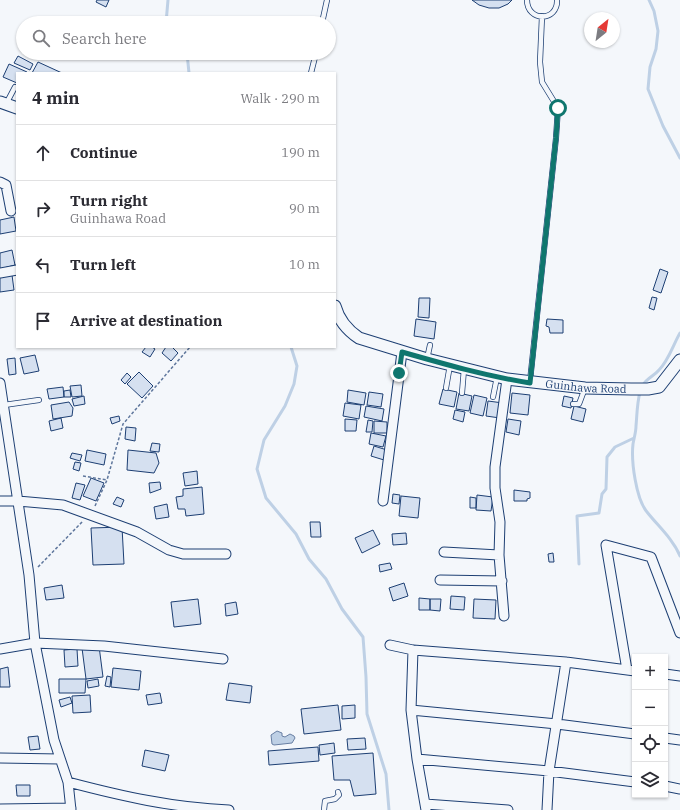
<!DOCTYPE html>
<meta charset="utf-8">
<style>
body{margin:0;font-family:"IBM Plex Serif",serif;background:#f7f7f7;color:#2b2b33}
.controls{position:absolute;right:12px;bottom:12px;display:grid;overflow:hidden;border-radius:0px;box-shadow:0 1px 3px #0004}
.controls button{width:36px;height:36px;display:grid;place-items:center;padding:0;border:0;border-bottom:1px solid #e1e1e2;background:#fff;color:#2b2b33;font:20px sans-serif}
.compass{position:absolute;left:584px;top:12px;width:36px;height:36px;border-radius:50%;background:#fff;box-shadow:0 1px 3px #0004;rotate:30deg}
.stop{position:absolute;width:12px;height:12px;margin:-9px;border:3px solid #0f766e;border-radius:50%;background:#fff}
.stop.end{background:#0f766e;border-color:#fff;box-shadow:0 1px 4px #0008}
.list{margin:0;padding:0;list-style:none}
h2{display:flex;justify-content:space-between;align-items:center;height:52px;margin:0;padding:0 16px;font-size:17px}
h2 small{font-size:13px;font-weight:400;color:#7c7c81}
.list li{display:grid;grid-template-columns:26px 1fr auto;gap:12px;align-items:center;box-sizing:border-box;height:56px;padding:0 16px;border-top:1px solid #e1e1e2}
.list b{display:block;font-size:15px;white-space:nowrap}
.list p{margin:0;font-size:13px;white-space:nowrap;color:#7c7c81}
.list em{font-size:13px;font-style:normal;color:#7c7c81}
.icon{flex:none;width:22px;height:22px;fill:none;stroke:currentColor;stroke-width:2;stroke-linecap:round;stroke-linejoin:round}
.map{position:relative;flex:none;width:680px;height:810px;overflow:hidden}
.search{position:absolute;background:#fff;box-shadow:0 1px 3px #0004;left:16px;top:16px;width:320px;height:44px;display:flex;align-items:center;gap:10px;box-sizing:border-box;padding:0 14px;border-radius:22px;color:#7c7c81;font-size:15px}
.panel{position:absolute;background:#fff;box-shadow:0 1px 3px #0004;left:16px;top:72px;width:320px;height:276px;border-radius:0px}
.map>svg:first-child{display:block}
.water{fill:#bed0e5;stroke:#687fa3}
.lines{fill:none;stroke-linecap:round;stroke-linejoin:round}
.stream{stroke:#bed0e5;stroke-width:3}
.building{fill:#d5e0f0;stroke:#1d3f73}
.service-casing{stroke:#1d3f73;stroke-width:6}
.minor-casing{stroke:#1d3f73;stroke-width:11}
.tertiary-casing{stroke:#1d3f73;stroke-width:13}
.path{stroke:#5e769c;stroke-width:1.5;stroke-dasharray:3 2;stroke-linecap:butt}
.service{stroke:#f4f7fb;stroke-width:4.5}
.minor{stroke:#f4f7fb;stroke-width:9}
.tertiary{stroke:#f4f7fb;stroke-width:11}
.route{stroke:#0f766e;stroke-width:5}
.labels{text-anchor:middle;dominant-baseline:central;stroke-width:3;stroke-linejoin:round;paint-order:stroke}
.street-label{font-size:11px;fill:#1d3f73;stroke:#f4f7fb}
</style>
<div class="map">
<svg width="680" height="810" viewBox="0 0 680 810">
<rect width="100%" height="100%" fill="#f4f7fb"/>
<!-- water -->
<path class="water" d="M 277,731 L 282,733 L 282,736 L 285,737 L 290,734 L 294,736 L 295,738 L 292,743 L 274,745 L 272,744 L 271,735 Z"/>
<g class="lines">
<!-- stream -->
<path class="stream" d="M 649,0 L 654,11 L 658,31 L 656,49 L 650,67 L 648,89 L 663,126 L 680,158
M 166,23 L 168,0
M 187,53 L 189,73
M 291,347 L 297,366 L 294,384 L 285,406 L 264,440 L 257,469 L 266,498 L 296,534 L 309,559 L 326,579 L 342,609 L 363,637 L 366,677 L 367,714 L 386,774 L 389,810
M 643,385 C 647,378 654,376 659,370 C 669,360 673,345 680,333
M 640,392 C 637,403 637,415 636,426 C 636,432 634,438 633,444 C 631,461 636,499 647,512 C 658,526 673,539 680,556
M 579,564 L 577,516 L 599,513 L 602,494 L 606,489 L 607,457 L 615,447 L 634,438"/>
</g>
<!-- building -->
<path class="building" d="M 97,0 L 109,0 L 106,7 L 96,2 Z
M 472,0 L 512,0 L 508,4 L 499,8 L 489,8 L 479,5 Z
M 18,56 L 33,64 L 30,70 L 14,63 Z
M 38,62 L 62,73 L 32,73 Z
M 9,64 L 27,72 L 27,73 L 17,73 L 17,83 L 3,77 Z
M 14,217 L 16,231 L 0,234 L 0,220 Z
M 12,250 L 15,265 L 0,269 L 0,253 Z
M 660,269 L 668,272 L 661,293 L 653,290 Z
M 12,275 L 14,290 L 0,292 L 0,277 Z
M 652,297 L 657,298 L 654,310 L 649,308 Z
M 419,298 L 430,298 L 429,318 L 418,317 Z
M 416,319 L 436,322 L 434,339 L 414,336 Z
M 547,319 L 563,320 L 563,333 L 550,333 L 549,327 L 546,326 Z
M 146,347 L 152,347 L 155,349 L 150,357 L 142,352 Z
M 166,347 L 172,347 L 178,353 L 171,361 L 162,353 Z
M 35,355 L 39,371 L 24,374 L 20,358 Z
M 15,358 L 16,374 L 9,375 L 7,359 Z
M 139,372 L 153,386 L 142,398 L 127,384 Z
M 127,373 L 131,377 L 125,384 L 121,380 Z
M 81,385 L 82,396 L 72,397 L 70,386 Z
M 63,387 L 64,397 L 49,399 L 47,389 Z
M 443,389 L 457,392 L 454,407 L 439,404 Z
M 70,390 L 71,397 L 64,397 L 64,391 Z
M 348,390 L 366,393 L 364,405 L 347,402 Z
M 369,392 L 383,394 L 381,407 L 367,405 Z
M 459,393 L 472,396 L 469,411 L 456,409 Z
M 512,393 L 530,395 L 528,415 L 510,413 Z
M 474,395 L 487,398 L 483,416 L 470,413 Z
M 84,396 L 85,404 L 74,406 L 72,399 Z
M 564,396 L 573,398 L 571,408 L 562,406 Z
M 488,401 L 503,403 L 500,418 L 486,416 Z
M 69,402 L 73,408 L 72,416 L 53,419 L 51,405 Z
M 345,403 L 361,405 L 359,419 L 343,416 Z
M 366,406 L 384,409 L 382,421 L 364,417 Z
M 574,406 L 586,409 L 583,422 L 571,419 Z
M 455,410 L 465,412 L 463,422 L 453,419 Z
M 119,416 L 120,421 L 112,424 L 110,418 Z
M 61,418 L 63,428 L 51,431 L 49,421 Z
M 345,419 L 357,420 L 356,431 L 345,431 Z
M 508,419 L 521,421 L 519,435 L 506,432 Z
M 368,420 L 373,421 L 372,432 L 366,432 Z
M 374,421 L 387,422 L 387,433 L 374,433 Z
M 126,427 L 136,428 L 135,441 L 125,439 Z
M 371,433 L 386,436 L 383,447 L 369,444 Z
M 152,443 L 160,444 L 159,452 L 150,451 Z
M 374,446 L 387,450 L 384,460 L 371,456 Z
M 87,450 L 106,454 L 104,465 L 85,461 Z
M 128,450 L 156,453 L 159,463 L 154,473 L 127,470 Z
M 72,453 L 82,455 L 80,461 L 70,458 Z
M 75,462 L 81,463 L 79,471 L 73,469 Z
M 197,471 L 198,484 L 185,486 L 183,473 Z
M 91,478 L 104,483 L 96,501 L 83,496 Z
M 160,482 L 161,489 L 150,493 L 149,483 Z
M 76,483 L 85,485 L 80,500 L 72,498 Z
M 202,487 L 204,514 L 186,516 L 185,509 L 178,509 L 176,497 L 183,496 L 183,489 Z
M 514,490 L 530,492 L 530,498 L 527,499 L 527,501 L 514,501 Z
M 393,494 L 400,495 L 399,504 L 392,503 Z
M 477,495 L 493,497 L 491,511 L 476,510 Z
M 401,496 L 420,498 L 418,518 L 399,516 Z
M 117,497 L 124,500 L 121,507 L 113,504 Z
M 470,497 L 476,498 L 476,508 L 470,508 Z
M 167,504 L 169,517 L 156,519 L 154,507 Z
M 310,522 L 320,522 L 321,537 L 311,537 Z
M 122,527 L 124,564 L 93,565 L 91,528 Z
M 373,530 L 380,544 L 362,553 L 355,538 Z
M 406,533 L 407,544 L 393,545 L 392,534 Z
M 553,553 L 554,562 L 549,562 L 548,554 Z
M 390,563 L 392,569 L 380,572 L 379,565 Z
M 404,583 L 408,596 L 393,601 L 389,588 Z
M 62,585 L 64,598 L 46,600 L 44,588 Z
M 451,596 L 465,597 L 464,610 L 450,609 Z
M 419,598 L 430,599 L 430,610 L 419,610 Z
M 198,599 L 201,624 L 174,627 L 171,602 Z
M 430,599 L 441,599 L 440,611 L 430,610 Z
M 474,599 L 496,600 L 495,619 L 473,618 Z
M 236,602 L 238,614 L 226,616 L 225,604 Z
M 99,646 L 103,677 L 86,679 L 82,648 Z
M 77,649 L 78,666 L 65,667 L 64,650 Z
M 8,667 L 10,687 L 0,687 L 0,669 Z
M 113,668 L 141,671 L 139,690 L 111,687 Z
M 107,676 L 111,677 L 110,687 L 105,686 Z
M 59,679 L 86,679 L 85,693 L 59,693 Z
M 98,679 L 99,686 L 88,688 L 87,681 Z
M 229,683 L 252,686 L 250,703 L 226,700 Z
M 160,693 L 162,703 L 148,705 L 146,695 Z
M 90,695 L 91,712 L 73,713 L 72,696 Z
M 70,697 L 72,703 L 61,707 L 59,700 Z
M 338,705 L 341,730 L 304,734 L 301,709 Z
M 355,705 L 355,718 L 342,719 L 342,706 Z
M 38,736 L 40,749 L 30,750 L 28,737 Z
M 365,738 L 366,749 L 348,750 L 347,739 Z
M 334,743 L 335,753 L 320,755 L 319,745 Z
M 318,747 L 319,761 L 269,765 L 268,751 Z
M 145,750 L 169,755 L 165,771 L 142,766 Z
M 373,753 L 376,794 L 354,796 L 350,780 L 334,780 L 332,756 Z
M 16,785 L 30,785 L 30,796 L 17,796 Z"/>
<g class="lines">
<!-- service casing -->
<g class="service-casing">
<path id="service" d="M 527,0 C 527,22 558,22 557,0
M 322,23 L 327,0
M 311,73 L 316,53
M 6,104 L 15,87
M 427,359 L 430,345
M 530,381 L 556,138 L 558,108 L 542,82 L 540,62 L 542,16
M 446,388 L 450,365
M 462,393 L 464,369
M 493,397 L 497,377
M 573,404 L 579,404 L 585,388
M 4,405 L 39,400
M 324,810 L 325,801 L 335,799 L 339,795 L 338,792"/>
</g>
<!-- minor casing -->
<g class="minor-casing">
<path id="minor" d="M 0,182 L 6,185 L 11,211
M 0,273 L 17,270
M 0,383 L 29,575 L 35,643 L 54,740 L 68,782 L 71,810
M 0,501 L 18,501 L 63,505 L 137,532 L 169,550 L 183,554 L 226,554
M 383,501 L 402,352
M 444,552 L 499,555
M 440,580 L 502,581
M 504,616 L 499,555 L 500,522 L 495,488 L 495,467 L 507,379
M 390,645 L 413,650 L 566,662 L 635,671
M 0,649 L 35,643 L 104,646 L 223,659
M 413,650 L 411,710 L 417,759 L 426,810
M 627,670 L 606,545 L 651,557 L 680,633
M 665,674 L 680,676
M 411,710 L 557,724 L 635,734
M 665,738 L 680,740
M 0,758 L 60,759
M 417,759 L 549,771 L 635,782
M 68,782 C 121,796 174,808 229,810
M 665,786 L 680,789
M 425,804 L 508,810
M 0,809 L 71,808
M 547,810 L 549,771 L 566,662"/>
</g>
<!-- tertiary casing -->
<g class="tertiary-casing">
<g id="tertiary">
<path d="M 0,102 L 17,108"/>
<path id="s1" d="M 335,306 C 339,321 347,330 359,338 L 427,359 L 507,379 L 585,388 L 631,389 L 648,389 L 659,387 L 680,360"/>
</g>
</g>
<!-- path -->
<path class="path" d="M 83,476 L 107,480
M 95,506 L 107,480 L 123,424 L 190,347
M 38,567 L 83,521"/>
<!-- service -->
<use href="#service" class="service"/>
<!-- minor -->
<use href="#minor" class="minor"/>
<!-- tertiary -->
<use href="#tertiary" class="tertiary"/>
</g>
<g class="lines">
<!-- route -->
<path class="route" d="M 399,373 L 402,352 C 444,364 486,376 530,383 L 556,138 L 558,108"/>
</g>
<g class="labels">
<!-- street labels -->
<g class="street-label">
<text stroke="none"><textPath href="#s1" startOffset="274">Guinhawa Road</textPath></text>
</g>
</g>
</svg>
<div class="controls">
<button>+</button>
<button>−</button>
<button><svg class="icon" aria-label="locate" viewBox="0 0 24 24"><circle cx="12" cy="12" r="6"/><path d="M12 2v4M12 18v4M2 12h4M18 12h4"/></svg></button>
<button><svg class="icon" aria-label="layers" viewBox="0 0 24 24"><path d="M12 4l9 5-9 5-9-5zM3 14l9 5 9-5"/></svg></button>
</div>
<svg class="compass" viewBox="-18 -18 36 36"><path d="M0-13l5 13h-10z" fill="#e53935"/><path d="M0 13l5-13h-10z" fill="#7c7c81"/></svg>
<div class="stop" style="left:558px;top:108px"></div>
<div class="stop end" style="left:399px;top:373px"></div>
<div class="search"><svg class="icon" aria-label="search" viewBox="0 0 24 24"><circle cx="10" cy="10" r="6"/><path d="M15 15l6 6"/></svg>Search here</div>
<section class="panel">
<h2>4 min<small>Walk · 290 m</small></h2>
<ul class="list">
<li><svg class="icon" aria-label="ahead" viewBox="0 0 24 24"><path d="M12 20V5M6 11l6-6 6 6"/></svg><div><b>Continue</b></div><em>190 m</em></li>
<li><svg class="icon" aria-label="right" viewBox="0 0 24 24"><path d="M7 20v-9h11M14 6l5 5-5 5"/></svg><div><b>Turn right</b><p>Guinhawa Road</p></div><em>90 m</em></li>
<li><svg class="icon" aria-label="left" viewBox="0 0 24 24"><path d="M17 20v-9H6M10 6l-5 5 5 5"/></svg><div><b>Turn left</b></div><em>10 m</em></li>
<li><svg class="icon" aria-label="arrive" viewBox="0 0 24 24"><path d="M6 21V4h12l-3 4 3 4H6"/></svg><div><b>Arrive at destination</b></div></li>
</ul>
</section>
</div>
